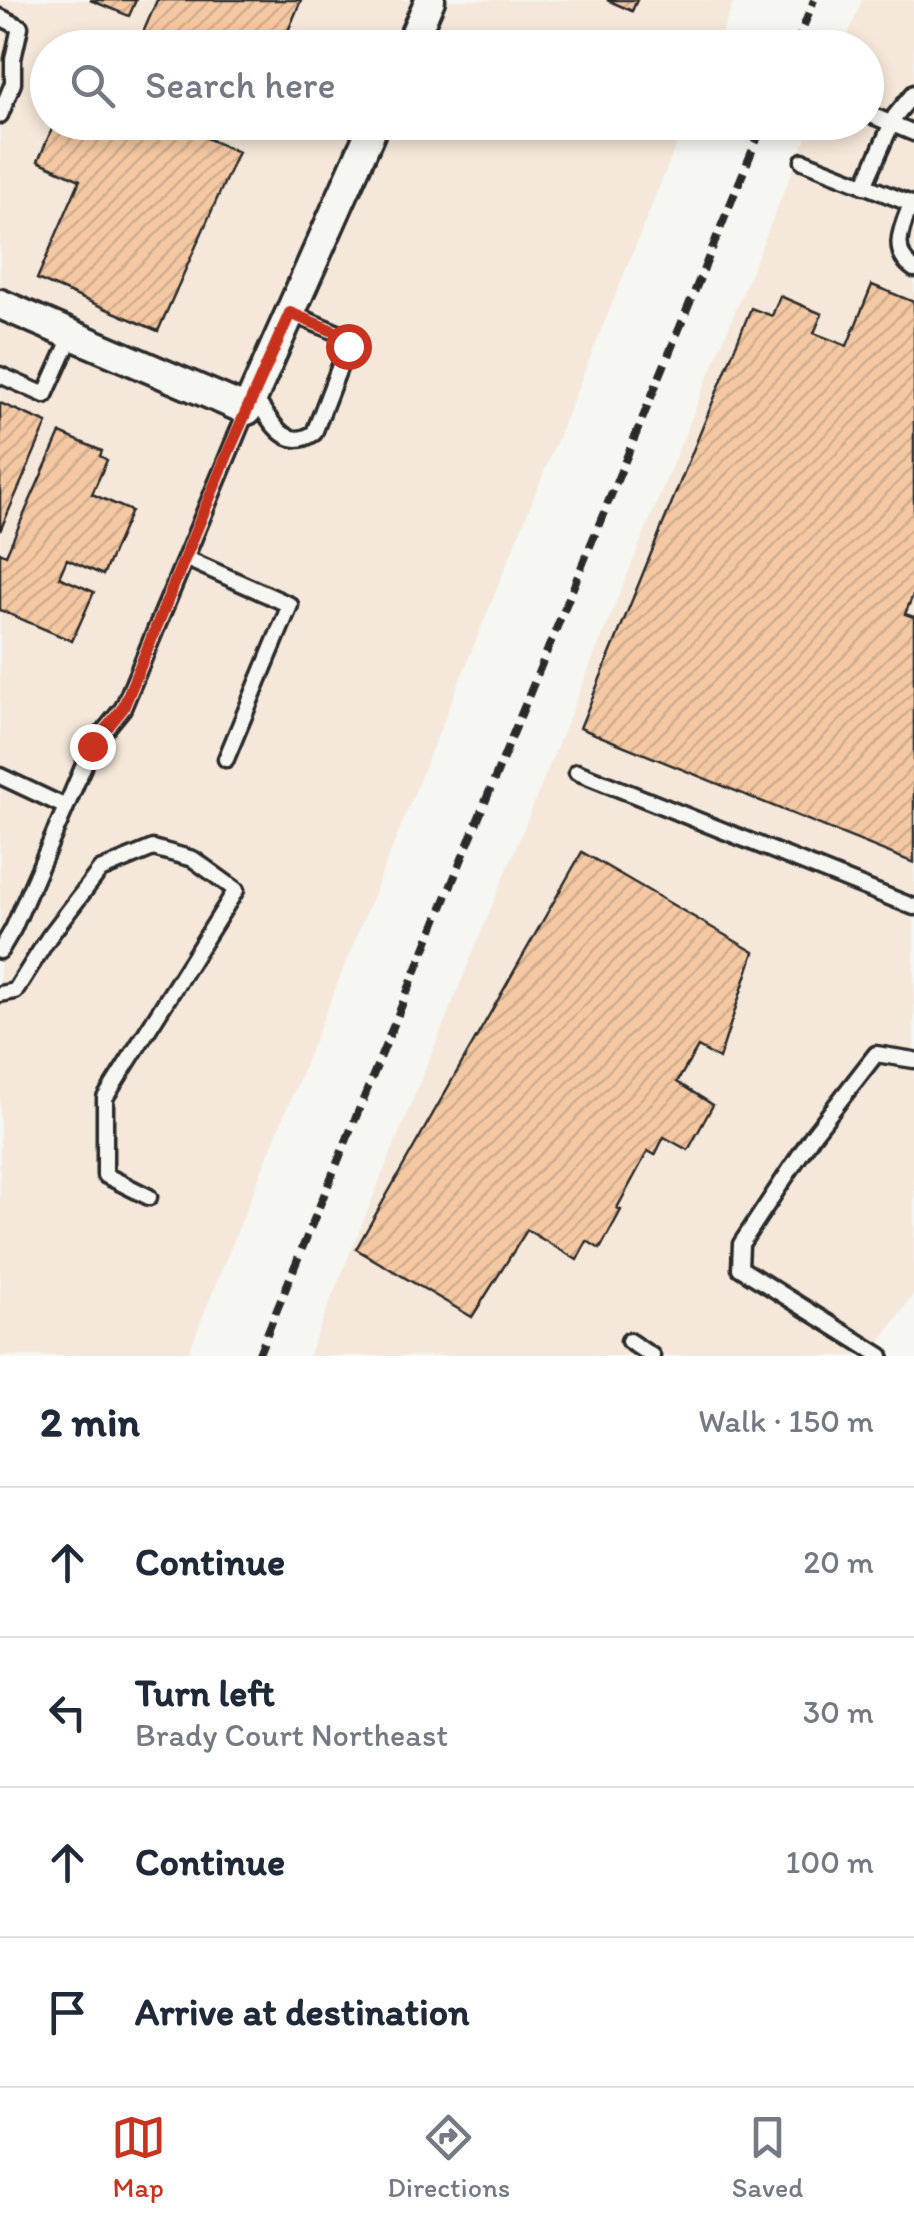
<!DOCTYPE html>
<meta charset="utf-8">
<style>
body{margin:0;font-family:Itim,sans-serif;background:#f6f6f7;color:#1f2937}
.stop{position:absolute;width:30px;height:30px;margin:-22px;border:8px solid #c8321e;border-radius:50%;background:#fff}
.stop.end{background:#c8321e;border-color:#fff;box-shadow:0 2px 10px #0008}
.list{margin:0;padding:0;list-style:none}
h2{display:flex;justify-content:space-between;align-items:center;height:130px;margin:0;padding:0 40px;font-size:42px}
h2 small{font-size:32px;font-weight:400;color:#747a83}
.list li{display:grid;grid-template-columns:65px 1fr auto;gap:30px;align-items:center;box-sizing:border-box;height:150px;padding:0 40px;border-top:2px solid #e0e1e3}
.list b{display:block;font-size:38px;white-space:nowrap}
.list p{margin:0;font-size:32px;white-space:nowrap;color:#747a83}
.list em{font-size:32px;font-style:normal;color:#747a83}
.icon{flex:none;width:55px;height:55px;fill:none;stroke:currentColor;stroke-width:2;stroke-linecap:round;stroke-linejoin:round}
.map{position:relative;flex:none;width:914px;height:1356px;overflow:hidden}
.search{position:absolute;background:#fff;box-shadow:0 5px 15px #0003;left:30px;right:30px;top:30px;height:110px;display:flex;align-items:center;gap:25px;box-sizing:border-box;padding:0 35px;border-radius:55px;color:#747a83;font-size:38px}
.sheet{height:730px;background:#fff}
nav{display:flex;justify-content:space-around;align-items:center;box-sizing:border-box;height:140px;border-top:2px solid #e0e1e3;background:#fff;font-size:28px;color:#747a83}
nav a{display:grid;justify-items:center;gap:5px}
nav .on{color:#c8321e}
.map>svg:first-child{display:block}
.built{fill:#f5e8da}
.building{fill:url(#building-hatch);stroke:#2b2b2b;stroke-width:2.5}
.lines{fill:none;stroke-linecap:round;stroke-linejoin:round}
.lane-casing{stroke:#2b2b2b;stroke-width:21}
.street-casing{stroke:#2b2b2b;stroke-width:35}
.lane{stroke:#f6f6f2;stroke-width:14}
.street{stroke:#f6f6f2;stroke-width:28}
.rail{stroke:#2b2b2b;stroke-width:8;stroke-dasharray:15 8;stroke-linecap:butt}
.route{stroke:#c8321e;stroke-width:12}
</style>
<div class="map">
<svg width="914" height="1356" viewBox="0 0 914 1356">
<defs>
<pattern id="building-hatch" width="6" height="6" patternUnits="userSpaceOnUse" patternTransform="scale(2.5)"><rect width="6" height="6" fill="#f4c8a3"/><path d="M-1 1l2-2M0 6l6-6M5 7l2-2" fill="none" stroke="#d1ac8c"/></pattern>
</defs>
<rect width="100%" height="100%" fill="#f6f6f2"/>
<filter id="ink" filterUnits="userSpaceOnUse"><feTurbulence type="fractalNoise" baseFrequency=".01" numOctaves="2"/><feDisplacementMap in="SourceGraphic" scale="20" xChannelSelector="R" yChannelSelector="G"/><feConvolveMatrix kernelMatrix="1 2 1 2 8 2 1 2 1" color-interpolation-filters="sRGB"/></filter>
<g filter="url(#ink)">
<!-- built -->
<path class="built" d="M 0,0 L 735,0 L 716,47 L 48,48 L 48,122 L 685,123 L 187,1356 L 0,1356 Z
M 862,0 L 914,0 L 914,1293 L 871,1356 L 308,1356 L 812,123 L 866,122 L 866,48 L 843,47 Z"/>
<!-- building -->
<path class="building" d="M 90,0 L 136,0 L 129,16 Z
M 157,0 L 301,0 L 281,48 L 172,48 L 142,35 Z
M 607,0 L 637,0 L 632,11 Z
M 55,122 L 171,122 L 238,152 L 158,331 L 37,279 L 80,180 L 38,161 Z
M 872,285 L 914,302 L 914,593 L 905,614 L 914,617 L 914,863 L 580,728 L 751,308 L 772,316 L 780,296 L 822,314 L 814,333 L 847,346 Z
M 0,403 L 47,423 L 0,531 Z
M 60,433 L 102,451 L 100,456 L 107,460 L 92,494 L 131,511 L 103,575 L 67,559 L 59,577 L 94,592 L 72,641 L 0,610 L 0,552 L 6,555 Z
M 582,852 L 754,952 L 719,1059 L 698,1047 L 677,1082 L 713,1105 L 688,1150 L 664,1137 L 655,1155 L 648,1151 L 617,1208 L 621,1210 L 600,1249 L 587,1241 L 577,1260 L 527,1230 L 472,1317 L 356,1249 Z"/>
<g class="lines">
<!-- lane casing -->
<g class="lane-casing">
<path id="lane" d="M 0,17 L 20,27 L 13,59 L 13,83 L 0,115
M 866,113 L 914,133
M 803,161 L 914,205
M 864,186 L 895,116 L 914,93
M 911,204 C 902,227 889,252 914,269
M 0,375 L 45,395 L 72,335
M 254,397 C 270,418 284,453 314,433 L 348,345 L 345,336 L 290,313
M 185,558 L 290,605 L 226,759
M 577,772 L 914,907
M 0,776 L 66,807 L 13,929 L 0,951
M 66,807 L 92,746 L 123,708 L 247,410
M 0,994 L 15,991 L 49,937 L 100,870 L 153,848 L 193,859 L 236,890 L 105,1098 L 105,1175 L 149,1197
M 629,1341 L 652,1356
M 881,1356 L 740,1268 L 741,1244 L 813,1135 L 876,1054 L 914,1060"/>
</g>
<!-- street casing -->
<g class="street-casing">
<path id="street" d="M 409,48 L 430,0
M 0,304 L 247,410 L 375,122"/>
</g>
<!-- lane -->
<use href="#lane" class="lane"/>
<!-- street -->
<use href="#street" class="street"/>
<!-- rail -->
<path class="rail" d="M 795,48 L 814,0
M 258,1356 L 764,122"/>
</g>
</g>
<g class="lines" filter="url(#ink)">
<!-- route -->
<path class="route" d="M 92,746 L 123,708 L 230,448 L 290,313 L 345,336 L 348,346"/>
</g>
</svg>
<div class="stop" style="left:348px;top:346px"></div>
<div class="stop end" style="left:92px;top:746px"></div>
<div class="search"><svg class="icon" aria-label="search" viewBox="0 0 24 24"><circle cx="10" cy="10" r="6"/><path d="M15 15l6 6"/></svg>Search here</div>
</div>
<section class="sheet">
<h2>2 min<small>Walk · 150 m</small></h2>
<ul class="list">
<li><svg class="icon" aria-label="ahead" viewBox="0 0 24 24"><path d="M12 20V5M6 11l6-6 6 6"/></svg><div><b>Continue</b></div><em>20 m</em></li>
<li><svg class="icon" aria-label="left" viewBox="0 0 24 24"><path d="M17 20v-9H6M10 6l-5 5 5 5"/></svg><div><b>Turn left</b><p>Brady Court Northeast</p></div><em>30 m</em></li>
<li><svg class="icon" aria-label="ahead" viewBox="0 0 24 24"><path d="M12 20V5M6 11l6-6 6 6"/></svg><div><b>Continue</b></div><em>100 m</em></li>
<li><svg class="icon" aria-label="arrive" viewBox="0 0 24 24"><path d="M6 21V4h12l-3 4 3 4H6"/></svg><div><b>Arrive at destination</b></div></li>
</ul>
</section>
<nav>
<a class="on"><svg class="icon" aria-label="map" viewBox="0 0 24 24"><path d="M3 6l6-2 6 2 6-2v14l-6 2-6-2-6 2zM9 4v14M15 6v14"/></svg>Map</a>
<a><svg class="icon" aria-label="directions" viewBox="0 0 24 24"><path d="M12 3l9 9-9 9-9-9zM9 14v-3h6M13 9l2 2-2 2"/></svg>Directions</a>
<a><svg class="icon" aria-label="saved" viewBox="0 0 24 24"><path d="M7 4h10v16l-5-4-5 4z"/></svg>Saved</a>
</nav>
